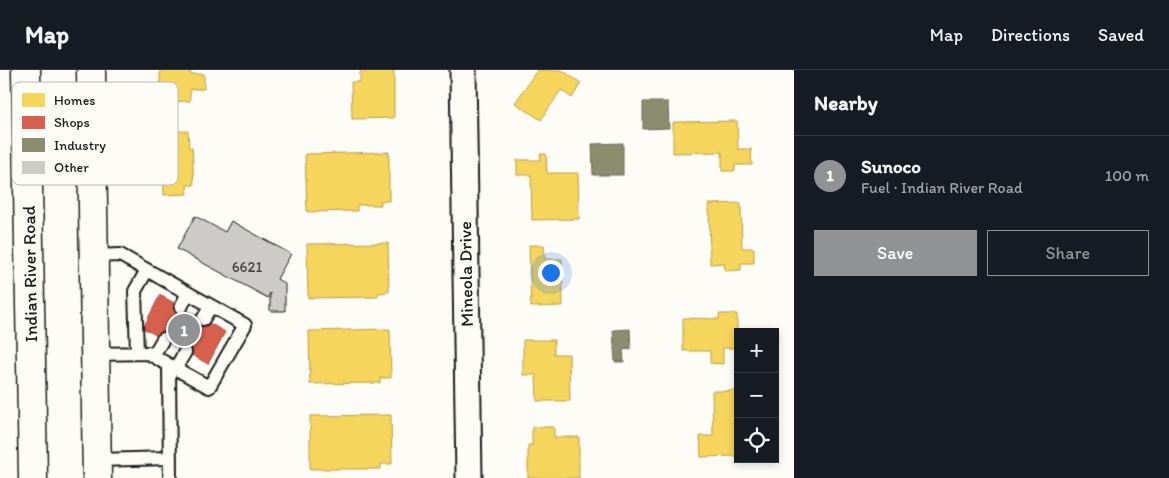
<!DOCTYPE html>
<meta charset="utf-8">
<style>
body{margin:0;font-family:Itim,sans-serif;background:#20242c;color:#f1f3f6}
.controls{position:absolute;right:15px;bottom:15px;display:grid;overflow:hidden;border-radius:0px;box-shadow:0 2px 8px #0003}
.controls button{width:45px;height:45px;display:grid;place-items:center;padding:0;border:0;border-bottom:1px solid #363941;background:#171b24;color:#f1f3f6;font:25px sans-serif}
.you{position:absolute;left:550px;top:202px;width:18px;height:18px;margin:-12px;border:4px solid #fff;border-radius:50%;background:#1a73e8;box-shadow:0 0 0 8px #1a73e833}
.badge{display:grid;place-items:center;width:32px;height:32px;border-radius:50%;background:#919294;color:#fff;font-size:16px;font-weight:700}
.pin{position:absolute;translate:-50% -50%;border:2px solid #fff;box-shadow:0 1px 5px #0006}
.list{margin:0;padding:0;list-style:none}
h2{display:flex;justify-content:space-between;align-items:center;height:65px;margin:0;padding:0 20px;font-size:21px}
h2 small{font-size:16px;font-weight:400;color:#9ea1a6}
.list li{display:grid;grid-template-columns:32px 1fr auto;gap:15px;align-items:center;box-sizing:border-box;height:80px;padding:0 20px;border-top:1px solid #363941}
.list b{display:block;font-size:19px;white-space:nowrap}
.list p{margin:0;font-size:16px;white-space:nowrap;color:#9ea1a6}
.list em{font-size:16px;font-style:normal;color:#9ea1a6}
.actions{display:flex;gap:10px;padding:15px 20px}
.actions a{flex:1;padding:11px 0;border:1px solid #919294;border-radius:0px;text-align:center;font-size:18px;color:#919294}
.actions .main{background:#919294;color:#fff}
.icon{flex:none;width:28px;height:28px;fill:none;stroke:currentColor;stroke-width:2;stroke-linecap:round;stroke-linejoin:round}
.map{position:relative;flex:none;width:794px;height:408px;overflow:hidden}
header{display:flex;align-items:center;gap:30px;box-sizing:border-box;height:70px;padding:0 25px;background:#171b24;border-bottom:1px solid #363941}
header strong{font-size:24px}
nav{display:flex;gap:28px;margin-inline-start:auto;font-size:18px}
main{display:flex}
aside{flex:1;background:#171b24}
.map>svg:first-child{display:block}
.homes{fill:#f6d55c;stroke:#b59e49}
.shops{fill:#d6604d;stroke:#9e4c3e}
.industry{fill:#8c8c6e;stroke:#6a6a55}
.building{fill:#cccbc8;stroke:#1c1c1c}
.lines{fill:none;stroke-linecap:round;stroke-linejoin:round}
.lane-casing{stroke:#1c1c1c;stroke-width:16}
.street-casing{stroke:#1c1c1c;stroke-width:29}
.primary-casing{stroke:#1c1c1c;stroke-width:31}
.lane{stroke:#fdfcf7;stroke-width:12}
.street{stroke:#fdfcf7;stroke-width:25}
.primary{stroke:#fdfcf7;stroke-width:28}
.labels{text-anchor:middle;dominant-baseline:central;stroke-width:5;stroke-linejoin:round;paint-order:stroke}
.number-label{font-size:15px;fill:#484847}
.street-label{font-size:18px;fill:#1c1c1c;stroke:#fdfcf7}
.key{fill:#fdfcf7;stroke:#bab9b5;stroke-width:1}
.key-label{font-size:14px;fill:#1c1c1c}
</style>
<header>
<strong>Map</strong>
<nav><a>Map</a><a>Directions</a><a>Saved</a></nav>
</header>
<main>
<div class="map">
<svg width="794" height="408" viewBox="0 0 794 408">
<rect width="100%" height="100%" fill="#fdfcf7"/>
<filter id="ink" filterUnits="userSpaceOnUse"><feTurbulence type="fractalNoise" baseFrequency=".02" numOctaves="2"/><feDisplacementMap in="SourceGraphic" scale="10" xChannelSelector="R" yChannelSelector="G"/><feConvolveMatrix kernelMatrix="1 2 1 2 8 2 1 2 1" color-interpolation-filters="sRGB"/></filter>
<g filter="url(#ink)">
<!-- homes -->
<path class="homes" d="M 160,0 L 190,0 L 190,4 L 204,4 L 204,19 L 190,19 L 190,31 L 160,32 Z
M 366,0 L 394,0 L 394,48 L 352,49 L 351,12 L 360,12 L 360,2 L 366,2 Z
M 537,0 L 562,0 L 581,13 L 572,28 L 561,20 L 541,50 L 515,33 Z
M 737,51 L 738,79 L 751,79 L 752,95 L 735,95 L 735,101 L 722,101 L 722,82 L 673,83 L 673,52 Z
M 188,61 L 189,78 L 192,77 L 194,115 L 187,115 L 188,124 L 164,125 L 161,62 Z
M 389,82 L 389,131 L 380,131 L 381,135 L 357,135 L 357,141 L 307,142 L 305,84 Z
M 540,84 L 546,84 L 547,103 L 578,103 L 579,149 L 532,150 L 531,105 L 517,105 L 517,90 L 541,90 Z
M 741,133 L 742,178 L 754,178 L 754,193 L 741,193 L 741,200 L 725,201 L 724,193 L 710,194 L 709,134 Z
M 388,173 L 389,222 L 378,223 L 378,227 L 308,228 L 307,174 Z
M 529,175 L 544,175 L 545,189 L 562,189 L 563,236 L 531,237 Z
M 719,244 L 737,244 L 737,278 L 723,278 L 723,294 L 710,293 L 710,281 L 683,281 L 683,248 L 719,249 Z
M 390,259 L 391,308 L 380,308 L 380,313 L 310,314 L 309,261 Z
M 523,270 L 554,270 L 554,284 L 569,284 L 570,331 L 537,331 L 536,305 L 523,305 Z
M 712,321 L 738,321 L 738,386 L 701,387 L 700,366 L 713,366 Z
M 391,345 L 392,394 L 381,394 L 381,399 L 310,399 L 310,346 Z
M 532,357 L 554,357 L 554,367 L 579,367 L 579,408 L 528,408 L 528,375 L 532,375 Z"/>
<!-- shops -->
<path class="shops" d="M 160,225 L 225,262 L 208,294 L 143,258 Z"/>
<!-- industry -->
<path class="industry" d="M 643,32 L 668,32 L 669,58 L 643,59 Z
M 623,73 L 623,105 L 593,105 L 592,74 Z
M 630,259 L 631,279 L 623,280 L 624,292 L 615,292 L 613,260 Z"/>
<!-- building -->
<path class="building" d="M 195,146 L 225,162 L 231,151 L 291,184 L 277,209 L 285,214 L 285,241 L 270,241 L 270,223 L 268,228 L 177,179 Z"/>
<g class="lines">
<!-- lane casing -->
<g class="lane-casing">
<path id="lane" d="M 94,186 L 120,185 L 245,255 L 209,317 L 169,295
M 181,237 L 188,223
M 203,249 L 211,236
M 137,283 L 135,221 L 147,200
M 95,284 L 148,283 L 169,295 L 170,408
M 153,286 L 163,269
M 175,299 L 185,282
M 97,390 L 170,388"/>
</g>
<!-- street casing -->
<g class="street-casing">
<path id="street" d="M 463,0 L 469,408"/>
</g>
<!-- primary casing -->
<g class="primary-casing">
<path id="primary" d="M 26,0 L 33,408
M 91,0 L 97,408"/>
</g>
<!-- lane -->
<use href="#lane" class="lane"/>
<!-- street -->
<use href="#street" class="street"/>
<!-- primary -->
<use href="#primary" class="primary"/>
</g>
</g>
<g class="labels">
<!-- number labels -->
<g class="number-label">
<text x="247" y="197">6621</text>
</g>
<!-- street labels -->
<g class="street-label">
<text transform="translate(30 204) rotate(-91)">Indian River Road</text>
<text transform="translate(466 204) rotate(-91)">Mineola Drive</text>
</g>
</g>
<!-- legend -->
<rect x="12" y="12" width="166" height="103" rx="8" class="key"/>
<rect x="22" y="23" width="23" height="14" fill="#f6d55c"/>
<rect x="22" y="46" width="23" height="13" fill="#d6604d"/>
<rect x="22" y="68" width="23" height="14" fill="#8c8c6e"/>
<rect x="22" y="91" width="23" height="13" fill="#cccbc8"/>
<g class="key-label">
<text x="54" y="35">Homes</text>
<text x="54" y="57">Shops</text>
<text x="54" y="80">Industry</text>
<text x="54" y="102">Other</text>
</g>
</svg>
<div class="controls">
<button>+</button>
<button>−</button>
<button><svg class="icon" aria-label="locate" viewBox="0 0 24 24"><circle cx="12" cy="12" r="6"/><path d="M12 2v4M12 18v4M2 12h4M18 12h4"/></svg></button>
</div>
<div class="you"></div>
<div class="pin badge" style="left:184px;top:260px">1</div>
</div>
<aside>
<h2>Nearby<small></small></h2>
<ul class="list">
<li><span class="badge">1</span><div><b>Sunoco</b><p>Fuel · Indian River Road</p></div><em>100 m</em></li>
</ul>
<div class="actions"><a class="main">Save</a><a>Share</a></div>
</aside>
</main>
